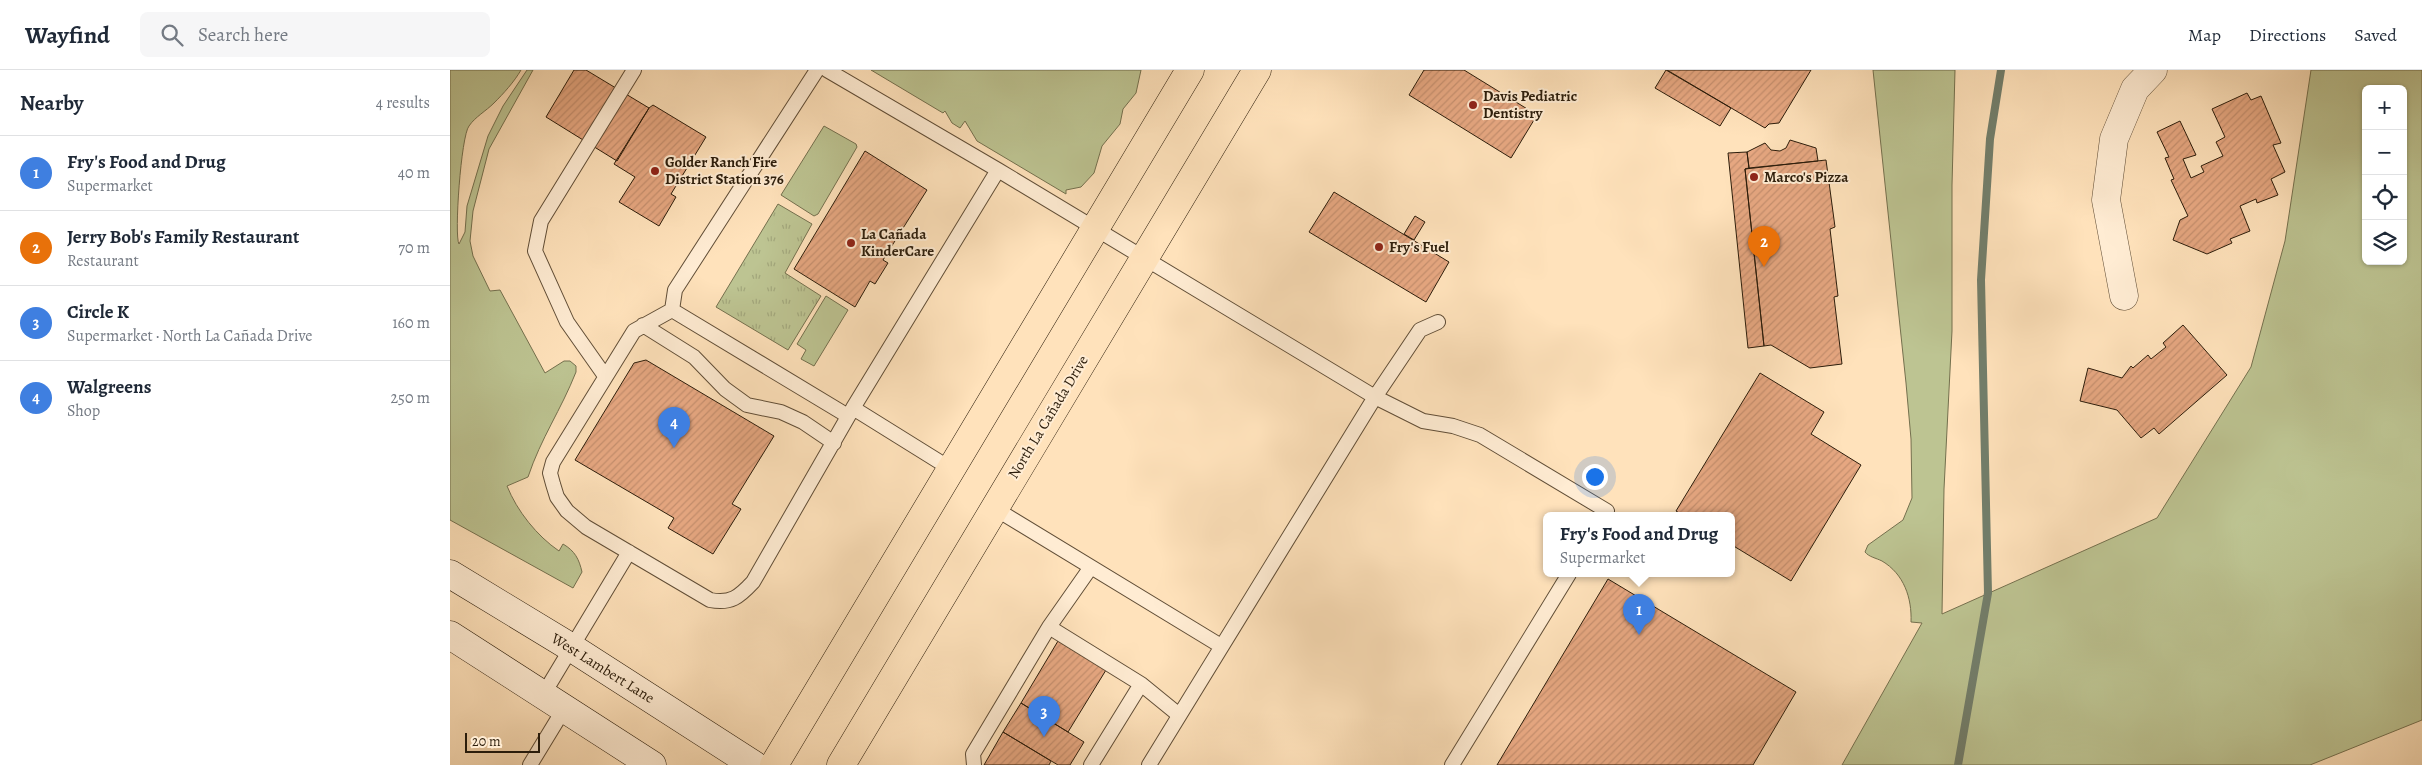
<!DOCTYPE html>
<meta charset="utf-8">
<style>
body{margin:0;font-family:Alegreya,serif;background:#f6f6f7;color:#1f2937}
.controls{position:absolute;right:15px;top:15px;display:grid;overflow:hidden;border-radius:8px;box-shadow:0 1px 4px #0004}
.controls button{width:45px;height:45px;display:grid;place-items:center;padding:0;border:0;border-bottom:1px solid #e0e1e3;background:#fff;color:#1f2937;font:25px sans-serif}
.scale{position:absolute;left:15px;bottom:12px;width:75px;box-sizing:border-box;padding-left:5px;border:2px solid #2c1d0b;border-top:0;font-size:14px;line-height:18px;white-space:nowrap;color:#2c1d0b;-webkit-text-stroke:4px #ffecd3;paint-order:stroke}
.you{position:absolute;left:1144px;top:406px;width:18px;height:18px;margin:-12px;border:4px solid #fff;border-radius:50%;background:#1a73e8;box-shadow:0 0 0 8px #1a73e833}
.badge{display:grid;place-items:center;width:32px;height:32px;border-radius:50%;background:#8f2418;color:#fff;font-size:16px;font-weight:700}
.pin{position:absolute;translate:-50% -41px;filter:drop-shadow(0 1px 2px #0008)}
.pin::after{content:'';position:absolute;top:26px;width:18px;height:15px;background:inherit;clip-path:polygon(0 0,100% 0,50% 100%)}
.popup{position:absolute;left:1093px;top:442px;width:192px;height:65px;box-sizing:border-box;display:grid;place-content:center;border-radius:8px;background:#fff;filter:drop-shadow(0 1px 4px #0005);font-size:16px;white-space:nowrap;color:#747a83}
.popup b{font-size:19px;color:#1f2937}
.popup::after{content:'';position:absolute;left:50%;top:100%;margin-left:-10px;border:10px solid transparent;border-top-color:#fff}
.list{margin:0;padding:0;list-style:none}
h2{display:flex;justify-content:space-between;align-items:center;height:65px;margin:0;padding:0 20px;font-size:21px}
h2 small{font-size:16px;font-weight:400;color:#747a83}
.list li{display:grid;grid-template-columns:32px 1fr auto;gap:15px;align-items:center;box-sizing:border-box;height:75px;padding:0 20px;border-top:1px solid #e0e1e3}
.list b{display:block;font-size:19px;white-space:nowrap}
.list p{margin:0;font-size:16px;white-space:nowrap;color:#747a83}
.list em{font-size:16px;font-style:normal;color:#747a83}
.icon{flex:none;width:28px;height:28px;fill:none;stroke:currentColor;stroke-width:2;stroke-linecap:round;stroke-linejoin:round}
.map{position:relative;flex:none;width:1972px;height:695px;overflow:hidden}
header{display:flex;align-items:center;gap:30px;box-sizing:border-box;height:70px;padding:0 25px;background:#fff;border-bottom:1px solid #e0e1e3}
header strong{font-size:24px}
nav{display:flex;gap:28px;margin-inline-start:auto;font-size:18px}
.search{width:350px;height:45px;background:#f6f6f7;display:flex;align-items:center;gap:12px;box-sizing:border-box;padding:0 18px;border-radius:8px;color:#747a83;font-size:19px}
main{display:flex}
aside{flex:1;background:#fff}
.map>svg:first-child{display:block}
.green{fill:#bdc492;stroke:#74704e;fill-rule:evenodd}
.park{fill:url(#park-tufts);stroke:#74704e}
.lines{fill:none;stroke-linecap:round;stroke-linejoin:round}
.stream{stroke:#727e6b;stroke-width:8}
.building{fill:url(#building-hatch);stroke:#2c1d0b}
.service-casing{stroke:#614e37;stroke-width:16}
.minor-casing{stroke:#614e37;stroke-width:29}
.secondary-casing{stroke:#2c1d0b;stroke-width:29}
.primary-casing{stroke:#2c1d0b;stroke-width:29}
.service{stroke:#ffecd3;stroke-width:14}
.minor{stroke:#ffecd3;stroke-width:28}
.secondary{stroke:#ffecd3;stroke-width:28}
.primary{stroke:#ffe2bb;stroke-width:28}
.poi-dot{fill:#8f2418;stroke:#ffecd3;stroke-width:2}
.labels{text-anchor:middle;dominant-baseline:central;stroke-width:4;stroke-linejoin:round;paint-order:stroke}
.poi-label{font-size:15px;font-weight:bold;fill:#2c1d0b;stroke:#ffecd3;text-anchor:start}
.street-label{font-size:15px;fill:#2c1d0b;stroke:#ffecd3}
</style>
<header>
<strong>Wayfind</strong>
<div class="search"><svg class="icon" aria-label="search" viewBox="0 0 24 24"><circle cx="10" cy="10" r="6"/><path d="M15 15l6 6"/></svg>Search here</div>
<nav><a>Map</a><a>Directions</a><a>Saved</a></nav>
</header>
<main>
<aside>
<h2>Nearby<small>4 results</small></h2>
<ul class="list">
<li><span class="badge" style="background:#3f7fe0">1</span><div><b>Fry's Food and Drug</b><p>Supermarket</p></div><em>40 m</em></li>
<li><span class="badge" style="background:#e8710a">2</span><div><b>Jerry Bob's Family Restaurant</b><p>Restaurant</p></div><em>70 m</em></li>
<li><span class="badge" style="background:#3f7fe0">3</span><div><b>Circle K</b><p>Supermarket · North La Cañada Drive</p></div><em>160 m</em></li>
<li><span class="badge" style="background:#3f7fe0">4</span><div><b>Walgreens</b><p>Shop</p></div><em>250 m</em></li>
</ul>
</aside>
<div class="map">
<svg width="1972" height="695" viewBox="0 0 1972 695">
<defs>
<pattern id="park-tufts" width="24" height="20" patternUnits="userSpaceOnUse" patternTransform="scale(1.25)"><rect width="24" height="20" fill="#bdc492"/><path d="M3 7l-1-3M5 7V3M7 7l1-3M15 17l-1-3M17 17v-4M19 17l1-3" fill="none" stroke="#a3a87d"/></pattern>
<pattern id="building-hatch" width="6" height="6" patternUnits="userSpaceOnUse" patternTransform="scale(1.25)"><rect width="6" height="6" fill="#e6a781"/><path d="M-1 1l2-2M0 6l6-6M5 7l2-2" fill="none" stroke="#c58f6e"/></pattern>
</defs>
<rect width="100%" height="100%" fill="#ffe2bb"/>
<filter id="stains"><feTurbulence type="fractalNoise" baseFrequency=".004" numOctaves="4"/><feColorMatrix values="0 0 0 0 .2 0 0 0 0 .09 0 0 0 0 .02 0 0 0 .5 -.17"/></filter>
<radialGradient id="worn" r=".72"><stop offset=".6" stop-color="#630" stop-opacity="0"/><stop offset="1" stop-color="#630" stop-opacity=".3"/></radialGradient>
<!-- green -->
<path class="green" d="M 0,0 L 71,0 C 64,12 54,23 44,33 C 36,41 25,47 19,56 C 11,66 4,166 9,174 L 15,162 L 17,136 L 38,66 L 53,36 L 77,0 L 83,0 L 39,79 L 23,141 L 20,171 L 23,186 L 40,221 L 50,220 L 95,303 L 114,291 L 120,291 L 126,296 L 126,302 C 111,340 91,368 78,407 L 57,416 C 67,441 87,466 109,481 L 113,474 C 125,481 129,489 132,502 L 123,518 L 0,450 Z
M 421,0 L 691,0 L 686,23 L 673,39 L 670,54 L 652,76 L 644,103 L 631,117 L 616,120 L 616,124 L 527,71 L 515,51 L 510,58 L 502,53 L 495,41 L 493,43 Z
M 1423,0 L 1505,0 L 1502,115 L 1502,261 L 1494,419 L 1492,544 L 1707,448 L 1801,297 L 1835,171 L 1861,0 L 1972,0 L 1972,650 L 1860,695 L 1392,695 L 1472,553 L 1461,552 C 1462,528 1454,504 1432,491 C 1426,488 1419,487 1415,482 L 1418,475 L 1453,450 L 1462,428 L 1461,369 L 1456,313 ZM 1916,19 L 1953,19 L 1953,191 L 1916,191 Z
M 374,56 L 406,74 L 407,77 L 368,144 L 364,146 L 331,125 Z
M 376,226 L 398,240 L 364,296 L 351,289 L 356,280 L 347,274 Z"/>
<!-- park -->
<path class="park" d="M 328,134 L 362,154 L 335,203 L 371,226 L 338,280 L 266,237 Z"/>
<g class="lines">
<!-- stream -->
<path class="stream" d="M 1508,695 L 1538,523 L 1531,210 L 1540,69 L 1551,0"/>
</g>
<!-- building -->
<path class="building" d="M 124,0 L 136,0 L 199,38 L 167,91 L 96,47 Z
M 974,0 L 1014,0 L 1087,45 L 1061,88 L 959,25 Z
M 1216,0 L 1281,38 L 1270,56 L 1205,18 Z
M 1217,0 L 1361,0 L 1329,53 L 1319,54 L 1315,58 Z
M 1797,23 L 1801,30 L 1811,26 L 1831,73 L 1823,75 L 1835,102 L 1821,109 L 1828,125 L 1807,133 L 1806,129 L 1790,136 L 1800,161 L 1780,169 L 1782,173 L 1757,184 L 1723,170 L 1730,150 L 1738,146 L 1721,110 L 1724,109 L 1715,88 L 1719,87 L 1707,62 L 1730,51 L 1746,85 L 1733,89 L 1741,108 L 1754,102 L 1751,96 L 1773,86 L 1766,72 L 1775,67 L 1762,39 Z
M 203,35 L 256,67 L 221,124 L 226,127 L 209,156 L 169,132 L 185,107 L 164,94 L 199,38 Z
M 1340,70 L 1366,78 L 1368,91 L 1299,98 L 1297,82 L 1315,73 L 1321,80 L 1330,81 L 1336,78 Z
M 415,81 L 477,120 L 433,190 L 438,193 L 425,214 L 420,211 L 405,237 L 344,199 Z
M 1297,82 L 1299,98 L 1295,99 L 1314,276 L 1298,278 L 1278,83 Z
M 1376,90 L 1385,157 L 1380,159 L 1388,226 L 1384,227 L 1392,294 L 1360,298 L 1321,275 L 1314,276 L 1295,99 Z
M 884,122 L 999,192 L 976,232 L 859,162 Z
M 965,146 L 975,152 L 964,170 L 954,164 Z
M 1733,255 L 1777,305 L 1709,364 L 1704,358 L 1691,368 L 1667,340 L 1630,331 L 1638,298 L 1672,308 L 1681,296 L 1683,298 L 1698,285 L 1701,289 L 1716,277 L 1713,273 Z
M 196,290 L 324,366 L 282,434 L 291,439 L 263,484 L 218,458 L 224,448 L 125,390 L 184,293 Z
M 1310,303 L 1374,342 L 1361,364 L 1411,395 L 1341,511 L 1282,475 L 1282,446 L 1234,446 L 1226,441 Z
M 1158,509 L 1346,622 L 1303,695 L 1047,695 Z
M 608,571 L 656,600 L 618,662 L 571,633 Z
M 571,633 L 634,672 L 620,695 L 608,695 L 553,662 Z
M 553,662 L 601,691 L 599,695 L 534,695 Z"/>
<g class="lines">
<!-- service casing -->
<g class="service-casing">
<path id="service" d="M 377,0 L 548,100 L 925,327 L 973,351 L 1003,356 L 1030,365 L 1157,441 L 1154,446
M 222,240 L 184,261 L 103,392 L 100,403 L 103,414 L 107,427 L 117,441 L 136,457 L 260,530 C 281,534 289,527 303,512 L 403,338 L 548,100
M 222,240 L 225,220 L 367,0
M 222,240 L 398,346
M 193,255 L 244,287 L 275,319 L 297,335 L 331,342 L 353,352 L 384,373
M 155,306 L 117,252 L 85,181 L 91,151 L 184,0
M 403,338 L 501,399
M 544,438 L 771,576
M 599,557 L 691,614
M 93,625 L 179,482
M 80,695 L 114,639
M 524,695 L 523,684 L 599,557 L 641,497
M 641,695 L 691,614 L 729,645
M 699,695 L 925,327 L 970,260 L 988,252
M 1002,695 L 1119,504"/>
</g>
<!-- minor casing -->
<g class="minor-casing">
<path id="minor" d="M 1674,226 L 1656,130 L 1664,69 L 1685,19 L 1703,0"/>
</g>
<!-- secondary casing -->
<g class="secondary-casing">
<path id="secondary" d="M 0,504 L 122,578 L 304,695
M 0,565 L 202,695"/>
</g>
<!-- primary casing -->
<g class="primary-casing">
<path id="primary" d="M 324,695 L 740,0
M 391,695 L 807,0"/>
</g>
<!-- service -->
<use href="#service" class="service"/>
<!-- minor -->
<use href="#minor" class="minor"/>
<!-- secondary -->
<use href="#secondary" class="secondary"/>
<!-- primary -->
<use href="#primary" class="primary"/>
</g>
<!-- markers -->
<g class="poi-dot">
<circle cx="1023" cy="35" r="5"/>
<circle cx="205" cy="101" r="5"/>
<circle cx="1304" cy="107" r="5"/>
<circle cx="401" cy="173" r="5"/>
<circle cx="929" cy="177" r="5"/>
</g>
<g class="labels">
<!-- poi labels -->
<g class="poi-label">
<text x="1033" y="26">Davis Pediatric<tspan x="1033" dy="17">Dentistry</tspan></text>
<text x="215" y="92">Golder Ranch Fire<tspan x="215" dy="17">District Station 376</tspan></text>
<text x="1314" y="107">Marco's Pizza</text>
<text x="411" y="164">La Cañada<tspan x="411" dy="17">KinderCare</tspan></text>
<text x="939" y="177">Fry's Fuel</text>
</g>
<!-- street labels -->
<g class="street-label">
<text transform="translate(598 347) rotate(-59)">North La Cañada Drive</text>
<text transform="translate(153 598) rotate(32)">West Lambert Lane</text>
</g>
</g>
<rect width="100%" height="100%" filter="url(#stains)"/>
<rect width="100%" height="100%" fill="url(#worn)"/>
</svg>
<div class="controls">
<button>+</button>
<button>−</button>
<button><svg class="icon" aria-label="locate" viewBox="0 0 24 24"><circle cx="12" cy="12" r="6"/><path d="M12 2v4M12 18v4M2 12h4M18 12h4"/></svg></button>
<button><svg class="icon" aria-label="layers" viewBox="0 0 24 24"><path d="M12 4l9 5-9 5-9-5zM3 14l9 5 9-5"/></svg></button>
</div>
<div class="scale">20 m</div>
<div class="you"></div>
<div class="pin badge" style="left:1189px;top:565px;background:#3f7fe0">1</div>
<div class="popup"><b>Fry's Food and Drug</b>Supermarket</div>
<div class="pin badge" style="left:1314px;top:197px;background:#e8710a">2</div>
<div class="pin badge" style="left:594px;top:667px;background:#3f7fe0">3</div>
<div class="pin badge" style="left:224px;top:378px;background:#3f7fe0">4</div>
</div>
</main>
